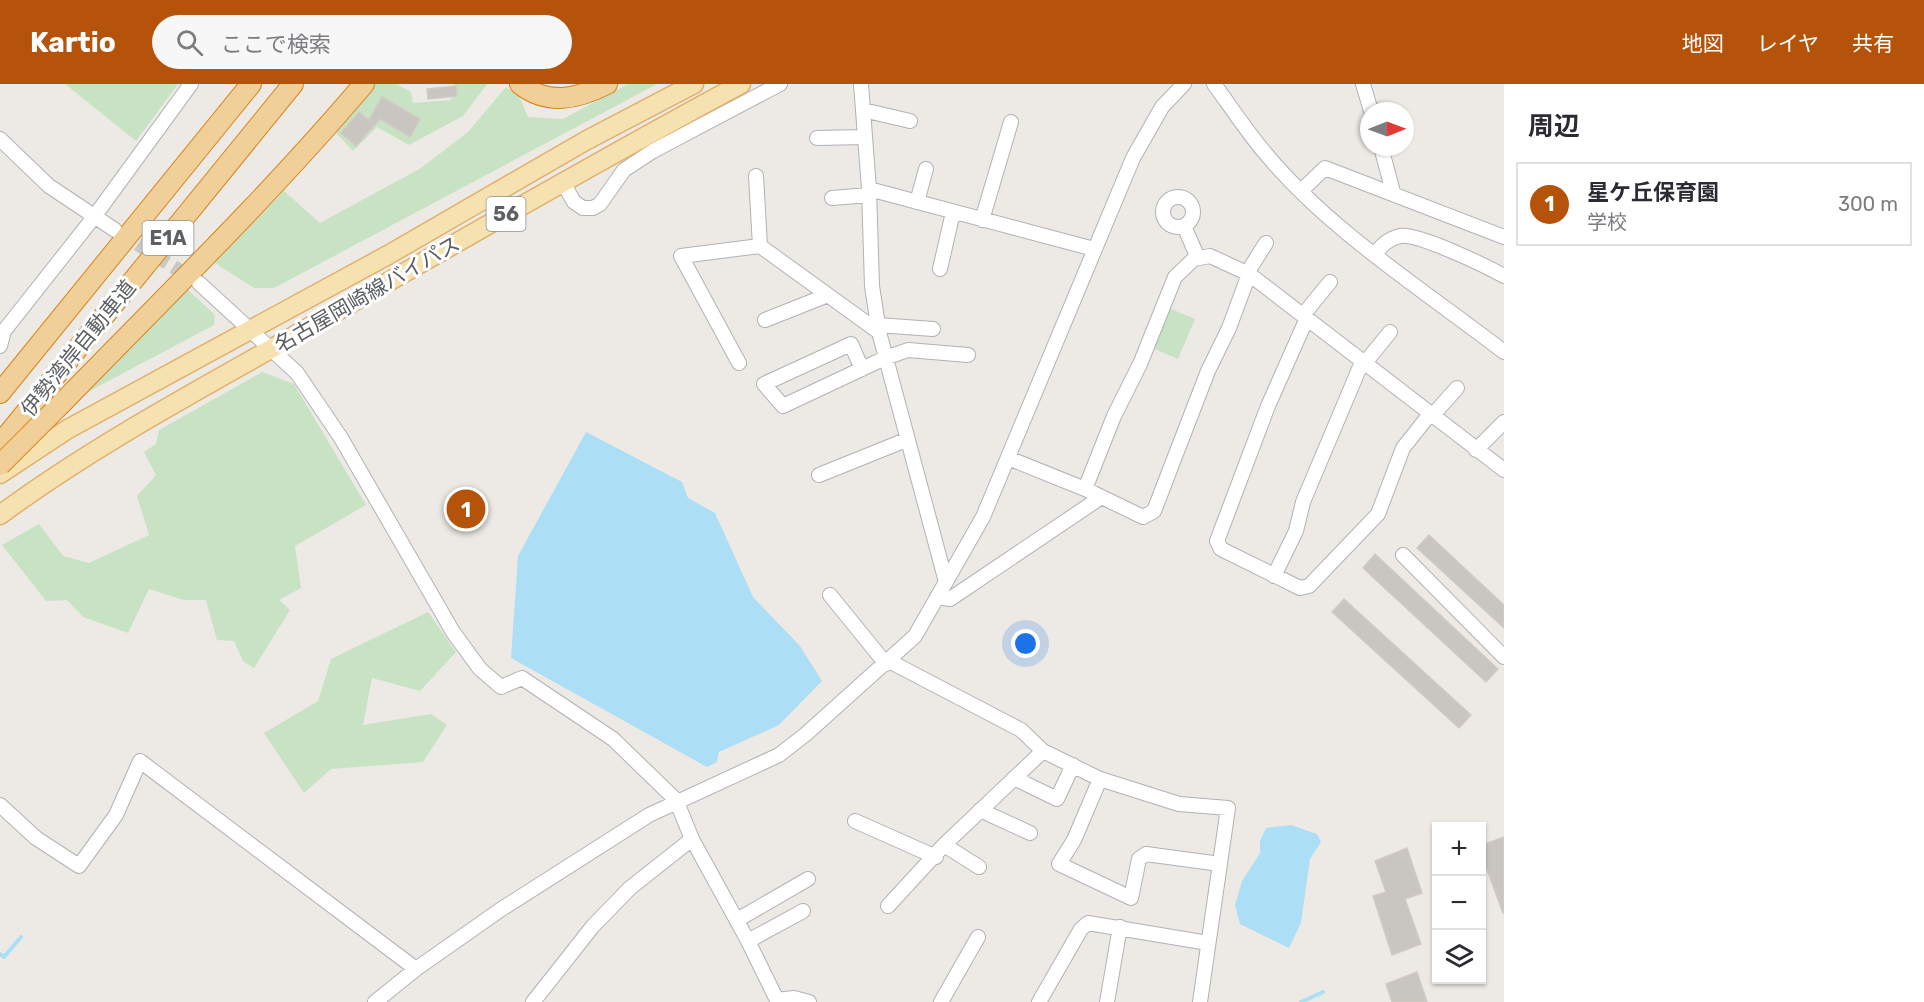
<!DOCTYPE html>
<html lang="ja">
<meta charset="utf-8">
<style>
body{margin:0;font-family:Rubik,"Noto Sans JP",sans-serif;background:#f7f7f7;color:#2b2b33}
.controls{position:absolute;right:18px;bottom:18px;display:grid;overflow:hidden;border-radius:0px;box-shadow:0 2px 4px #0004}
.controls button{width:54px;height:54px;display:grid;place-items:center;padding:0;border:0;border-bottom:2px solid #e1e1e2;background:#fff;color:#2b2b33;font:30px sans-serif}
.compass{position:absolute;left:1360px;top:18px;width:54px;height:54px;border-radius:50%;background:#fff;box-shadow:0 2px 4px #0004;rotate:89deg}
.you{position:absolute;left:1026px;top:560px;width:21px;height:21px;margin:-15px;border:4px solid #fff;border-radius:50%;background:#1a73e8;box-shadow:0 0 0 9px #1a73e833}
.badge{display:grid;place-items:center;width:39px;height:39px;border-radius:50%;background:#b45309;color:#fff;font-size:20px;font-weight:700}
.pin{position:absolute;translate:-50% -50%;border:3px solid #fff;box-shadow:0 2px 6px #0006}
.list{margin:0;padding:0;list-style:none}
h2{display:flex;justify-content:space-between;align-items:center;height:78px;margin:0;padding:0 24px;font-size:26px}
h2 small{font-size:20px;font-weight:400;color:#7c7c81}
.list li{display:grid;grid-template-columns:39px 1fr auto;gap:18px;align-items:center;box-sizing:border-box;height:84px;margin:0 12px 12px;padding:0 12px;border:2px solid #e1e1e2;border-radius:0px}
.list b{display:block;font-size:22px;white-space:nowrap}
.list p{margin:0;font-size:20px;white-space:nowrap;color:#7c7c81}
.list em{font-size:20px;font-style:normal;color:#7c7c81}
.icon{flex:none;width:33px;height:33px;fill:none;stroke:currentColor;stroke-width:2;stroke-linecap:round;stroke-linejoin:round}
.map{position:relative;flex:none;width:1504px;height:918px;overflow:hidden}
header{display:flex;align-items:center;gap:36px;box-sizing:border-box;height:84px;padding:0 30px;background:#b45309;color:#fff}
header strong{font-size:28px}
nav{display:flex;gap:33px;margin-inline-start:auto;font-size:21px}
.search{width:420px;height:54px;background:#f7f7f7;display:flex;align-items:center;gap:15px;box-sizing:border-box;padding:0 21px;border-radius:33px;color:#7c7c81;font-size:22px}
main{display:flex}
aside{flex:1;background:#fff}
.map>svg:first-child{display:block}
.green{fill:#c8e2c4}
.water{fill:#acdff5}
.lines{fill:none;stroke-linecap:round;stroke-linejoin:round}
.stream{stroke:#acdff5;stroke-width:4}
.building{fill:#c9c5c1;stroke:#d1cbc4;stroke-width:1.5}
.minor-tunnel{stroke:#c9c8c4;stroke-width:14;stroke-dasharray:14 7;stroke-linecap:butt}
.minor-casing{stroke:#b0b2b5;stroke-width:16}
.major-casing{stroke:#e1b069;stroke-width:21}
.highway-casing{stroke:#d88419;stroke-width:22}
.minor{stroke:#fff;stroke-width:14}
.major{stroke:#f6e2b1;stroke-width:18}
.highway{stroke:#f1cf98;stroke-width:20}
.highway-bridge-casing{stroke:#d88419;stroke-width:22;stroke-linecap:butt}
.highway-bridge{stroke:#f1cf98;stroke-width:20}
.labels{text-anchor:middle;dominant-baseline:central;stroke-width:6;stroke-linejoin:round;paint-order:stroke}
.shield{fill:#fff;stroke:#8d9092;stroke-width:1.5}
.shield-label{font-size:20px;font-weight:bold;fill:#5c6063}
.street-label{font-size:21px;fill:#5c6063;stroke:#fff}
</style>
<header>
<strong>Kartio</strong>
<div class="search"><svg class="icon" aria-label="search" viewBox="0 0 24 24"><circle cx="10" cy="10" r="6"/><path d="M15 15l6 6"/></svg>ここで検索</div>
<nav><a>地図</a><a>レイヤ</a><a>共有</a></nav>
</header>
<main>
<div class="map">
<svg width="1504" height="918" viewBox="0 0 1504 918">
<rect width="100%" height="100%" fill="#edeae5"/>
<!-- green -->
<path class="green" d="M 65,0 L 178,0 L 136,57 Z
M 374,0 L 396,0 L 411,8 L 413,19 L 451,16 L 454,0 L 487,0 L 463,32 L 409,61 L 377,43 L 353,67 L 335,48 Z
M 628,0 L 657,0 L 274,204 L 254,204 L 215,179 L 284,107 L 320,139 L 421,84 L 468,48 L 506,3 L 520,14 L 528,33 L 563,35 Z
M 187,205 L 215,231 L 214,241 L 84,310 Z
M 1169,224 L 1195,235 L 1178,275 L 1152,264 Z
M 262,288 L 294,300 L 366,421 L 295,462 L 301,504 L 279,516 L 290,526 L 254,584 L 243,577 L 234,557 L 217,556 L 206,516 L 184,516 L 149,505 L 128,549 L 83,533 L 67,516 L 46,517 L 2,461 L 39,440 L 63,472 L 89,479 L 149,451 L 137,412 L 156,391 L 144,368 L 156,360 L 159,346 Z
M 428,528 L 456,568 L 420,607 L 372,594 L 363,641 L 431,630 L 447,641 L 423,678 L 331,685 L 304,709 L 264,649 L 318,617 L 331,575 Z"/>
<!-- water -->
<path class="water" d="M 586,348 L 682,398 L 688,414 L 715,429 L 753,513 L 800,562 L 822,597 L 779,641 L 719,668 L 717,678 L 707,683 L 511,574 L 518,472 Z
M 1291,741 L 1317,750 L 1321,758 L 1310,775 L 1301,839 L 1289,864 L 1240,840 L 1235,821 L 1242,797 L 1260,769 L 1260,757 L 1266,744 Z"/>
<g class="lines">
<!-- stream -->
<path class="stream" d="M 0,870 L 4,873 L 21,853
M 1301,918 L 1323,908"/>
</g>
<!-- building -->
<path class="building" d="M 456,2 L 457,12 L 428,15 L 427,5 Z
M 382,13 L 420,35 L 410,53 L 380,35 L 356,62 L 341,49 L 359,28 L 369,36 Z
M 1429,451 L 1504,521 L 1504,544 L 1417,464 Z
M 1375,470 L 1498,585 L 1486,598 L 1363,484 Z
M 1344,515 L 1471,631 L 1459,644 L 1332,528 Z
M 1504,753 L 1504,829 L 1503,829 L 1482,772 L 1482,761 Z
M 1407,764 L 1422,809 L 1405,815 L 1421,860 L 1392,871 L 1373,812 L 1386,808 L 1375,777 Z
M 1417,888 L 1427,918 L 1392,918 L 1386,900 Z"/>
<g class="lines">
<!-- minor-tunnel -->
<path class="minor-tunnel" d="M 120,149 L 193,195"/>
<!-- minor casing -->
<g class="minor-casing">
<path id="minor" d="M 861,0 L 869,105 L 872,202 L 879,248 L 946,498
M 1214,0 C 1231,23 1247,48 1266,70 C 1330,147 1425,207 1504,268
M 1363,0 L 1371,27
M 863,26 L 910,37
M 817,54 L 864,53
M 0,55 L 49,102 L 115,146
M 1381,63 L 1393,108
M 756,92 L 760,162
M 562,97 L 574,118 L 583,124 L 593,124 L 600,120 L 624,86 L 653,67 L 780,0
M 869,105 L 1094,165
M 1302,106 L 1325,84 L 1504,153
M1163 128a15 15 0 1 1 30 0a15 15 0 1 1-30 0Z
M 832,114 L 869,111
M 917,118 L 926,85
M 982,136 L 1011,38
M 1184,142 L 1198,174
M 1375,170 C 1382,161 1388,155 1400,152 C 1418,149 1486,182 1504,192
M 940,185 L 953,128
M 1247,189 L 1266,159
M 199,199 L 297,289 L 341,354 L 453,548 L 480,585 L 501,603 L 522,594 L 613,655 L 676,716 L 692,755 L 748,857 L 778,918
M 1303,231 L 1330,198
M 1307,234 L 1268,322 L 1217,457 L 1221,465 L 1300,504 L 1309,502 L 1378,430 L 1403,364 L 1430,330
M 765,236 L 828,211
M 878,241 L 933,245
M 0,262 L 4,247 L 94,133 L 191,0
M 739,279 L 681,172 L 760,162 L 879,248
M 1364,280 L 1390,248
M 862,285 L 851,260 L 764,300 L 783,322 L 885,274 L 908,266 L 968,271
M 1432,332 L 1457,304
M 1476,366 L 1504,338
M 1008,374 L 1085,405 L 1143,433 L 1154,427 L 1208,287 L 1229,244 L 1249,190
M 819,391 L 906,356
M 1085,405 L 1114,332 L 1140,280 L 1175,193 L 1194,175 L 1210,172 L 1249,190 L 1504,386
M 1403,471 L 1504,573
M 1274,492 L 1296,447 L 1303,418 L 1362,278
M 830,511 L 886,580
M 937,513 L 950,515 L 1100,414
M 889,577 L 1021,646 L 1043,667 L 1100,695 L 1179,720 L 1228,724 L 1200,918
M 1014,694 L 1057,715 L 1073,681
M 1100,695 L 1074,756 L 1059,780 L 1131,814 L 1139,775 L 1146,770 L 1220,780
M 0,721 L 36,754 L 79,782 L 116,731 L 140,677 L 416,885
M 980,726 L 1030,749
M 855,737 L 936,773
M 944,761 L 979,783
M 888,822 L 944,761 L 1043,667
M 737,836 L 808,795
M 748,857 L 803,827
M 777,916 L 794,914 L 809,918
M 375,918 L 416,885 L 500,826 L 649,731 L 779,671 L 806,650 L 915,552 L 983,433 L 1133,74 L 1162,23 L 1184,0
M 533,918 L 593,842 L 630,804 L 692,755
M 941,918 L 978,853
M 1039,918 L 1081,845 L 1088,839 L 1208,859
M 1107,918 L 1120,843"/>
</g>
<!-- major casing -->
<g class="major-casing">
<path id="major" d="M 0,390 L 68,345 L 388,171 L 587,56 L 694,0
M 0,431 C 96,360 203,304 306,245 C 451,162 594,79 741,0"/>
</g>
<!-- highway casing -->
<g class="highway-casing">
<path id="highway" d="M 520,0 C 548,22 577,15 607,0
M 0,309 L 251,0
M 61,320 C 164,214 269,112 364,0
M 0,360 L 293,0"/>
</g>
<!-- minor -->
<use href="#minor" class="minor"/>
<!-- major -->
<use href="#major" class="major"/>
<!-- highway -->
<use href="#highway" class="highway"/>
<!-- highway-bridge casing -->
<g class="highway-bridge-casing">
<path id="highway-bridge" d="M 0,381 L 61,320"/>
</g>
<!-- highway-bridge -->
<use href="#highway-bridge" class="highway-bridge"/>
</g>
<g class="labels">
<!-- shield labels -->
<g class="shield">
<rect x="486.5" y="113" width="39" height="34" rx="4.5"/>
<rect x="142.5" y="137" width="51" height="34" rx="4.5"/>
</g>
<g class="shield-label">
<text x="506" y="130">56</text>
<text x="168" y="154">E1A</text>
</g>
<!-- street labels -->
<g class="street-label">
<text transform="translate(367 210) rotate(-30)">名古屋岡崎線バイパス</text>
<text transform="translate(78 264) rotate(-51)">伊勢湾岸自動車道</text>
</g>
</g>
</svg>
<div class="controls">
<button>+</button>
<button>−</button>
<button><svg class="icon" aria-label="layers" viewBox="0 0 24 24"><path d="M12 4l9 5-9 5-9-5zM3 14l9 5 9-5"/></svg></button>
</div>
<svg class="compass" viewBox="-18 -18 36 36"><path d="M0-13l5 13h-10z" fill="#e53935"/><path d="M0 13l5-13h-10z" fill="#7c7c81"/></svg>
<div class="you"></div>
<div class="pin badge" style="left:466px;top:425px">1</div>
</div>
<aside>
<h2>周辺<small></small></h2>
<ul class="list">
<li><span class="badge">1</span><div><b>星ケ丘保育園</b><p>学校</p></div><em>300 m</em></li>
</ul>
</aside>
</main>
